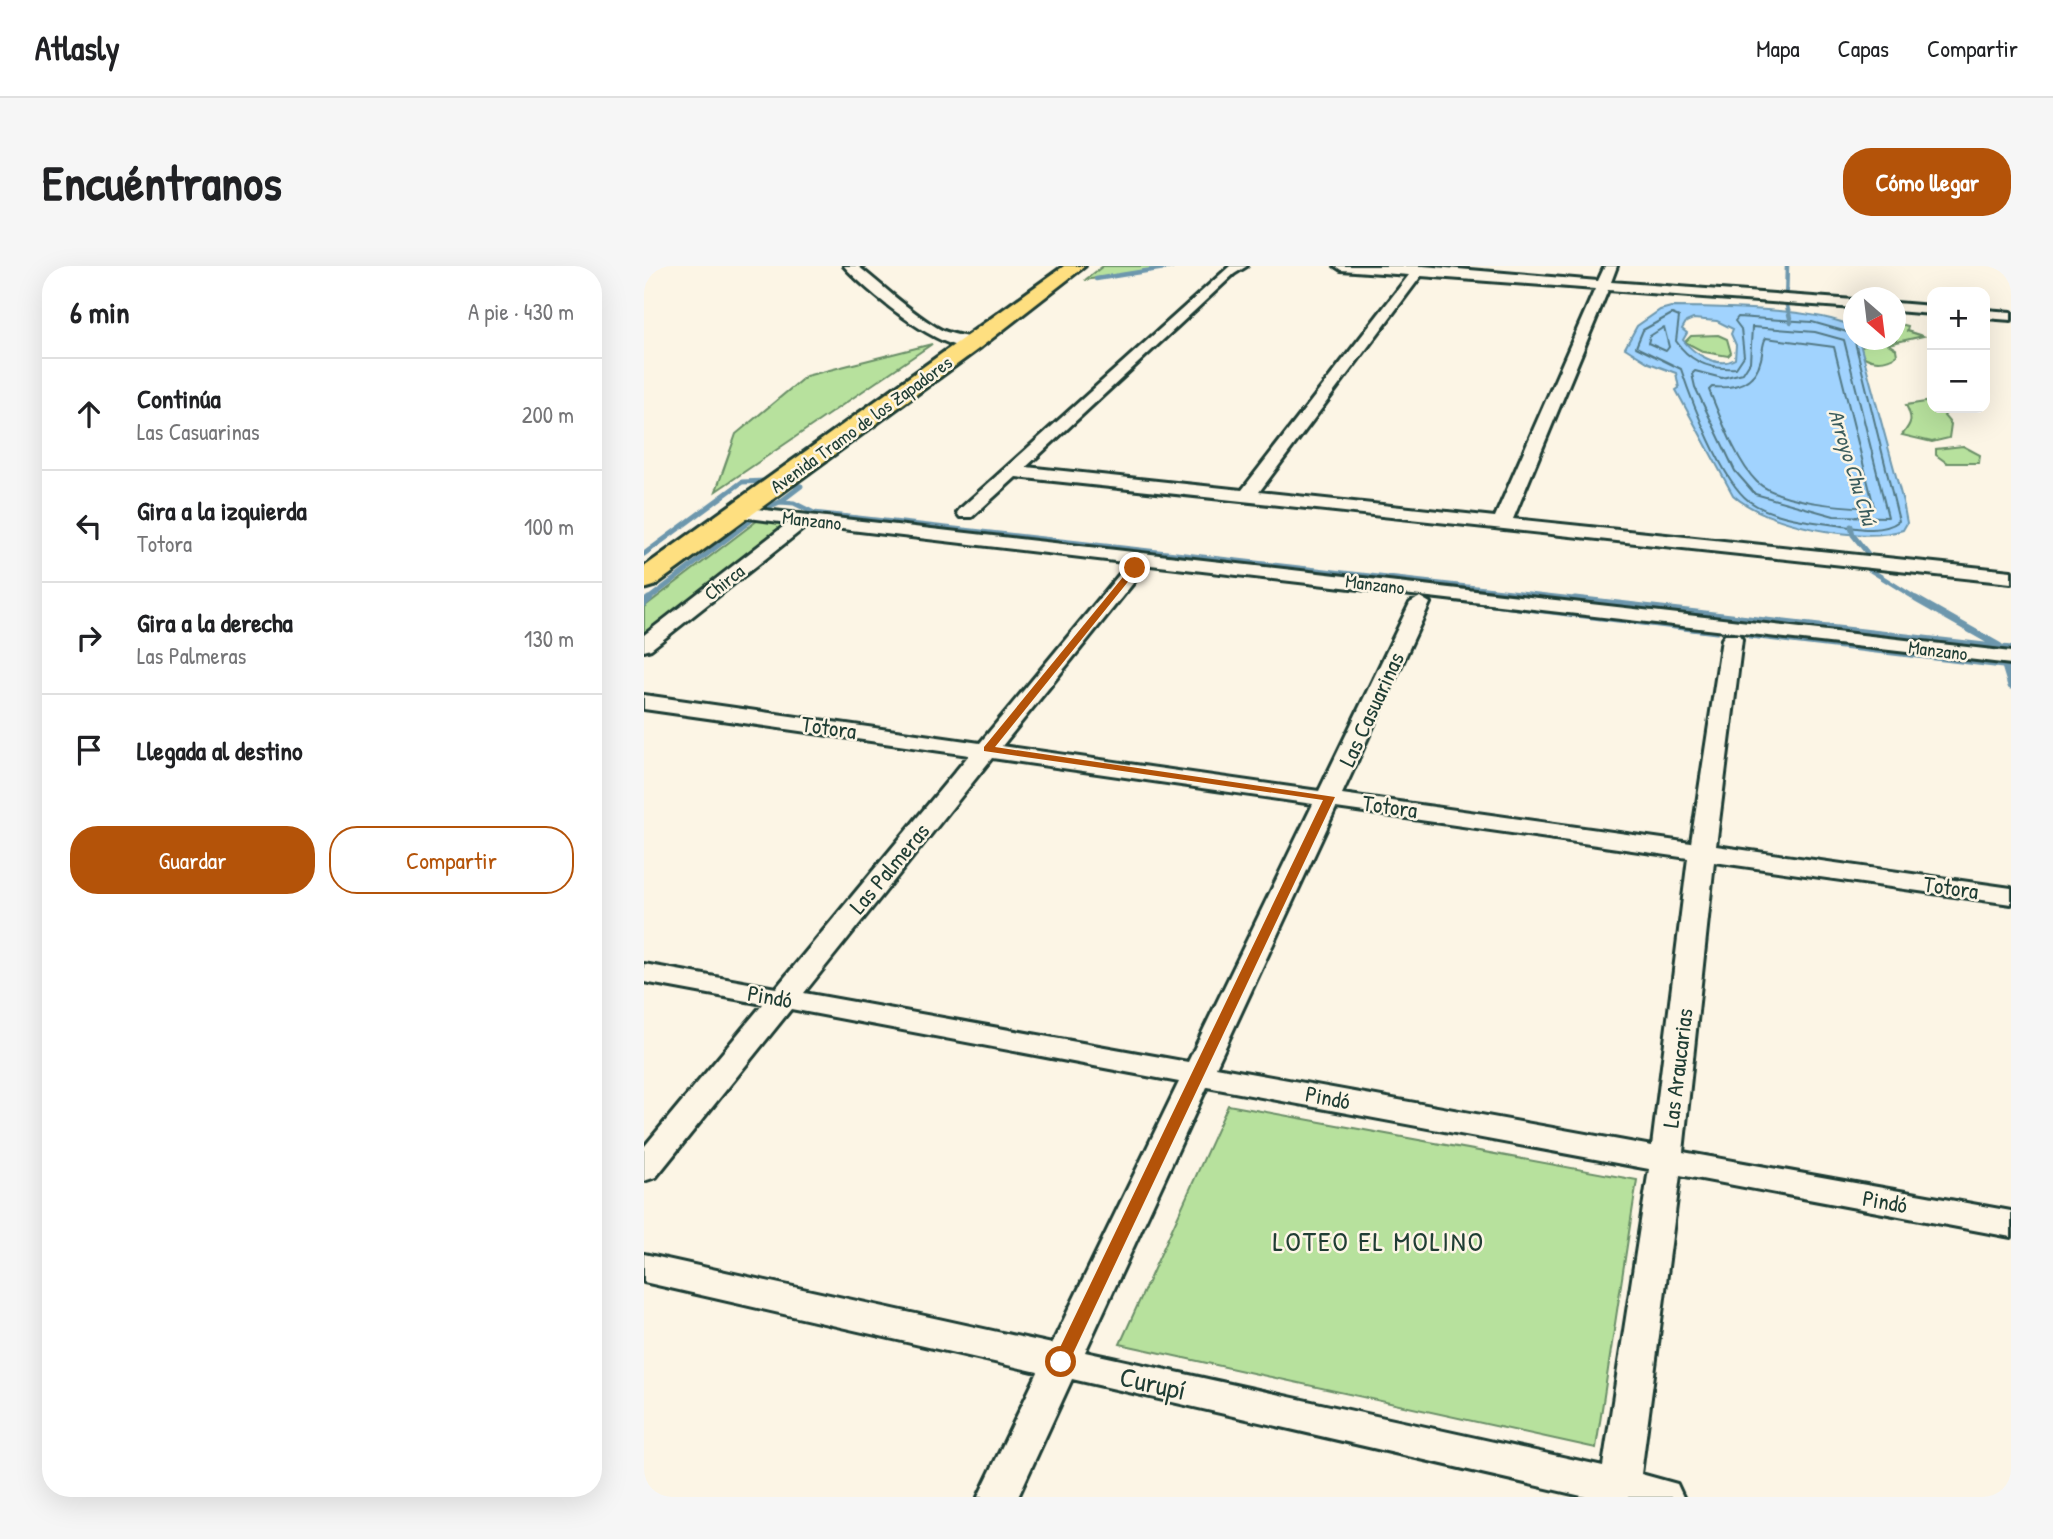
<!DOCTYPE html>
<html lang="es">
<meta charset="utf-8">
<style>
body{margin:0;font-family:"Patrick Hand",sans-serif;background:#f6f6f6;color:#202124}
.controls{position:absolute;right:21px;top:21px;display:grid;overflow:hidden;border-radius:14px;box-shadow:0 7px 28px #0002}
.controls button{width:63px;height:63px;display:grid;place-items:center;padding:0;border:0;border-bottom:2px solid #e0e0e0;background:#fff;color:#202124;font:35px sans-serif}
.compass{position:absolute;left:1199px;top:21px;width:63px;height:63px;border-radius:50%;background:#fff;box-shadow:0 7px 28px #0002;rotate:152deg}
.stop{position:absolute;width:21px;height:21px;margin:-16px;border:5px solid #b45309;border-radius:50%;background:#fff}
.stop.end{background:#b45309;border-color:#fff;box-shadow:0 2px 7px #0008}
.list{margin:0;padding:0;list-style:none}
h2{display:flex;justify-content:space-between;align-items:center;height:91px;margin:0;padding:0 28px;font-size:30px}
h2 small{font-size:23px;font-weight:400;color:#757577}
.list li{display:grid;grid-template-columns:46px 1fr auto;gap:21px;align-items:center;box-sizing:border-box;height:112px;padding:0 28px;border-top:2px solid #e0e0e0}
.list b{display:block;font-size:26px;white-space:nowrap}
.list p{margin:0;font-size:23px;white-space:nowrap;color:#757577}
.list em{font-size:23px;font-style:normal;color:#757577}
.actions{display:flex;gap:14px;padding:21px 28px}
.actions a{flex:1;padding:16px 0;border:2px solid #b45309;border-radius:28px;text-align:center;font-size:24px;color:#b45309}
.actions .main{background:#b45309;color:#fff}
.icon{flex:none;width:38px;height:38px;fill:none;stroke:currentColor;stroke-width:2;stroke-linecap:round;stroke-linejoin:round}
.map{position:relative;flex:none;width:1367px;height:1231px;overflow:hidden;border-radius:28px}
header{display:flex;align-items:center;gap:42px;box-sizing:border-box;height:98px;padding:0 35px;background:#fff;border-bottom:2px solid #e0e0e0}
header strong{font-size:33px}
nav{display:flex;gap:38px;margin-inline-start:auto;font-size:24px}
.intro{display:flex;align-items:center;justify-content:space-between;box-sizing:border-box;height:168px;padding:0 42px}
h1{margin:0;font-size:49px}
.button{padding:18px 32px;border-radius:28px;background:#b45309;color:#fff;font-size:24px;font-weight:700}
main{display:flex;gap:42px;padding:0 42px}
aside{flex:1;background:#fff;border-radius:28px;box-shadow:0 7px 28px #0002}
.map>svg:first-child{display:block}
.green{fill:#b7e19d;stroke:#6b8f68;stroke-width:2}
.water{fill:#a1d3fe;stroke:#6d97ad;stroke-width:2;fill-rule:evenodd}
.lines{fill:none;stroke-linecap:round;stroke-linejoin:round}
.shore{stroke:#537985;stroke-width:2}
.stream-far2{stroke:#6d97ad;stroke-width:4.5}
.stream-far1{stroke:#6d97ad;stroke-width:5}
.stream{stroke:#6d97ad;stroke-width:7}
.minor-casing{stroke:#1f3d34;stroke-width:6}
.trunk-casing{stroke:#1f3d34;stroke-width:6}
.minor{fill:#fcf5e5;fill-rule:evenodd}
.trunk{fill:#fedf80;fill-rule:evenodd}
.route{fill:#b45309}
.labels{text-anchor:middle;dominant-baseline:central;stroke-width:5;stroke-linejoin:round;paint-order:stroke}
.far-street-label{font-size:19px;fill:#1f3d34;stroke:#fcf5e5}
.far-water-label{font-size:21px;font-style:italic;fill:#395b5c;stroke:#fcf5e5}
.street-label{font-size:23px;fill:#1f3d34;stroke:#fcf5e5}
.near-neighbourhood-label{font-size:28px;letter-spacing:2px;fill:#1f3d34;stroke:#fcf5e5}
.near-street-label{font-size:28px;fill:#1f3d34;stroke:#fcf5e5}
</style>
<header>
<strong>Atlasly</strong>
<nav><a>Mapa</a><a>Capas</a><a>Compartir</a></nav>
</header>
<div class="intro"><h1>Encuéntranos</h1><a class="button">Cómo llegar</a></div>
<main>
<aside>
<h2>6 min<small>A pie · 430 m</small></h2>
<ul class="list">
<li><svg class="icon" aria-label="ahead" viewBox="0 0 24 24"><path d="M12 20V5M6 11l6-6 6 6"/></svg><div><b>Continúa</b><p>Las Casuarinas</p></div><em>200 m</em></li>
<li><svg class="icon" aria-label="left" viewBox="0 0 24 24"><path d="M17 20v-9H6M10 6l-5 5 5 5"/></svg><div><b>Gira a la izquierda</b><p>Totora</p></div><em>100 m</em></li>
<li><svg class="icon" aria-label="right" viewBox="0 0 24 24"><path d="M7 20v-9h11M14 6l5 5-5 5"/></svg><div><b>Gira a la derecha</b><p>Las Palmeras</p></div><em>130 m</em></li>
<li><svg class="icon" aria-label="arrive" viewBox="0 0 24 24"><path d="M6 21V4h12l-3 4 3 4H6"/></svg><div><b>Llegada al destino</b></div></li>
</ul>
<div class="actions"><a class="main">Guardar</a><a>Compartir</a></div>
</aside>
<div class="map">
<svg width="1367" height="1231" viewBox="0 0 1367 1231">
<rect width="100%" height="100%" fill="#fcf5e5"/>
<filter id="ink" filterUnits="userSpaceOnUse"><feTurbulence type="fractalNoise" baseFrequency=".0143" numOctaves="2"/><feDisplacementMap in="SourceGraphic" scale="14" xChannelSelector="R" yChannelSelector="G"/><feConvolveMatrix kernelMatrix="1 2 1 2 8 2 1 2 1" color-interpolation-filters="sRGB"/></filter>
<g filter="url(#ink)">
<!-- green -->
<path class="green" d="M 459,0 L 530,0 L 441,14 Z
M 1252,57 L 1264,60 L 1263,65 L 1279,70 L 1244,78 L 1252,83 L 1253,89 C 1240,98 1223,97 1212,84 L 1222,79 L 1212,74 L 1252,74 Z
M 1074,69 L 1083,73 L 1087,87 L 1084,90 L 1060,86 L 1041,76 L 1047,70 Z
M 288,78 L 72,225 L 92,168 L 162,110 Z
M 1288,135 L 1288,142 L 1306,142 L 1300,150 L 1307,158 L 1305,172 L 1288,176 L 1258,169 C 1268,157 1269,153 1262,139 Z
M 1319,180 L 1336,189 L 1335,197 L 1303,197 L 1292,189 L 1292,183 Z
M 118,251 L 140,253 L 142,260 L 0,370 L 0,341 Z
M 584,839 L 993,914 L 952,1182 L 476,1078 Z"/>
<!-- water -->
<path class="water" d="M 1027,41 C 1069,41 1175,42 1209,61 L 1210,74 L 1215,74 L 1259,236 L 1263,257 L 1259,264 C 1217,278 1121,259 1089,229 L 1032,124 L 1035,122 L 1032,107 L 1005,97 L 981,82 L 993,60 L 1016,44 ZM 1049,53 L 1073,55 L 1089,63 L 1087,68 L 1092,79 L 1091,93 C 1074,103 1050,88 1039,74 L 1043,67 L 1038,63 L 1042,56 Z"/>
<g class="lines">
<!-- shore -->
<path class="shore" d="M 1020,61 L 1025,81 L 1022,85 L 1004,77 L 1006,70 Z
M 1108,61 L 1171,66 L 1200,74 L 1244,251 L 1190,250 L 1111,228 L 1091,205 L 1051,121 L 1048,108 L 1051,105 L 1078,112 L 1099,107 L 1106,96 Z
M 1210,68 L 1168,56 L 1094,51 L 1091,55 L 1097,63 L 1100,90 L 1092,102 C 1067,104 1046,96 1032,75 L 1035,51 L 1028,48 L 999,64 L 992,81 L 1037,103 C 1048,136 1078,215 1105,235 C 1128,252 1166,255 1193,259 C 1212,262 1238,268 1255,255 L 1210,72
M 1122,72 L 1190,81 L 1230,241 C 1202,242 1134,236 1113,216 C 1093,197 1076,150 1065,124 L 1068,121 C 1091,123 1111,118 1117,93 C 1119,86 1118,78 1122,72 Z"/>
<!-- stream-far2 -->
<path class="stream-far2" d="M 1143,0 L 1142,36 L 1147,56
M 452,13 L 533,0"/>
<!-- stream-far1 -->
<path class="stream-far1" d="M 148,219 L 157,220 L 136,236 L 150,237 L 170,247 L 947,335
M 124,241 L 136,236
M 1207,260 L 1209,269 L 1225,289 L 1223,302 L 1276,335
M 0,288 L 98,216 L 121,215
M 795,332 L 822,335
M 2,335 L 110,252"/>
<!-- stream -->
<path class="stream" d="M 808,333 L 1072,365
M 931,333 L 1367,383
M 1272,333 L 1355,380 L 1367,420
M 0,337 L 5,333
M 1106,369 L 1367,400"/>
<!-- minor casing -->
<g class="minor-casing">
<path id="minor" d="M 200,0 L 214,0 C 239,20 264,44 292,61 C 305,70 328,69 337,77 C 311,101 218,21 200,0 Z
M 586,0 L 603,0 L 590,8 L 382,201 L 598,224 L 765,9 L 697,4 L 691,0 L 779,0 L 954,15 L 961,0 L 973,0 L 967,16 L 1210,34 L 1210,42 L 964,24 L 869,253 L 1367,305 L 1367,317 L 372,211 L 328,251 L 316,251 L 313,247 L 316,243 ZM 777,10 L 951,23 L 851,251 L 615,226 Z
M 1252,37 L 1288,40 L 1288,48 L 1252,45 Z
M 1341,44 L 1367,46 L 1367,54 L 1341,52 Z
M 95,241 L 1367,386 L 1367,398 L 498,298 L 501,302 L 498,306 L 358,480 L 675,525 L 766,337 L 776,331 L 786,337 L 698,528 L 1047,577 L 1078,373 L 1081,369 L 1095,369 L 1098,373 L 1072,580 L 1367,622 L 1367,638 L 1070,596 L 1039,886 L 1367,945 L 1367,971 L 1036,909 L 997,1208 L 1033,1218 L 1039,1231 L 942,1231 L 428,1113 L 374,1231 L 334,1231 L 394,1106 L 0,1016 L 0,988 L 408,1078 L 535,816 L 147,743 L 12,911 L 0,915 L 0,881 L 119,738 L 0,716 L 0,698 L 132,722 L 325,489 L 0,443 L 0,429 L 336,477 L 484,298 L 488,297 L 164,259 L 7,383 L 0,385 L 0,369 L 144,257 L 89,250 L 86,246 ZM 348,492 L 669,538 L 544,796 L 160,727 ZM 692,542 L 1044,592 L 1008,880 L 572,801 ZM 563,821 L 1005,903 L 959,1200 L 441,1086 Z"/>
</g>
<!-- trunk casing -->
<g class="trunk-casing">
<path id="trunk" d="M 420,0 L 441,0 L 337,81 L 10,320 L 0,323 L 0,301 Z"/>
</g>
<!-- minor -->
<use href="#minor" class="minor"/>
<!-- trunk -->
<use href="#trunk" class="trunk"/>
</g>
</g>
<!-- route -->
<path class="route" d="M 488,300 L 495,302 L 351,481 L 691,531 L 425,1096 L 417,1103 L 409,1096 L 679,534 L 340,485 L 340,481 Z"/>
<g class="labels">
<!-- far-street labels -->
<g class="far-street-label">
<text transform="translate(217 158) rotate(-36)">Avenida Tramo de los Zapadores</text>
<text transform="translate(168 254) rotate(6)">Manzano</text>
<text transform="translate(80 316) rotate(-38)">Chirca</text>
<text transform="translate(731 318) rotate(7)">Manzano</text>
<text transform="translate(1294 384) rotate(7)">Manzano</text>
</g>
<!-- far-water labels -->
<g class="far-water-label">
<text transform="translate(1209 201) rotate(73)">Arroyo Chu Chú</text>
</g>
<!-- street labels -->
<g class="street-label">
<text transform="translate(727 443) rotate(-65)">Las Casuarinas</text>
<text transform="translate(185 461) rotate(8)">Totora</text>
<text transform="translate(746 540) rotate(8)">Totora</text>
<text transform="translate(245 602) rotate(-50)">Las Palmeras</text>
<text transform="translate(1307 621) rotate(8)">Totora</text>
<text transform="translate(126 730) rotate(10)">Pindó</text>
<text transform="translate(1033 802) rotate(-83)">Las Araucarias</text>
<text transform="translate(684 831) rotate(11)">Pindó</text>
<text transform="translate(1241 935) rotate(10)">Pindó</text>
</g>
<!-- near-neighbourhood labels -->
<g class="near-neighbourhood-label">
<text x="735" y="975">LOTEO EL MOLINO</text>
</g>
<!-- near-street labels -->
<g class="near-street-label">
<text transform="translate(509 1117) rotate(13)">Curupí</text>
</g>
</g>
</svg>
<div class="controls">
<button>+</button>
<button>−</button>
</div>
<svg class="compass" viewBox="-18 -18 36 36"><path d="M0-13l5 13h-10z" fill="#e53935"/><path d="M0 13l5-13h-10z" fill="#757577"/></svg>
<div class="stop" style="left:417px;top:1096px"></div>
<div class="stop end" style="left:491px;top:302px"></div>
</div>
</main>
